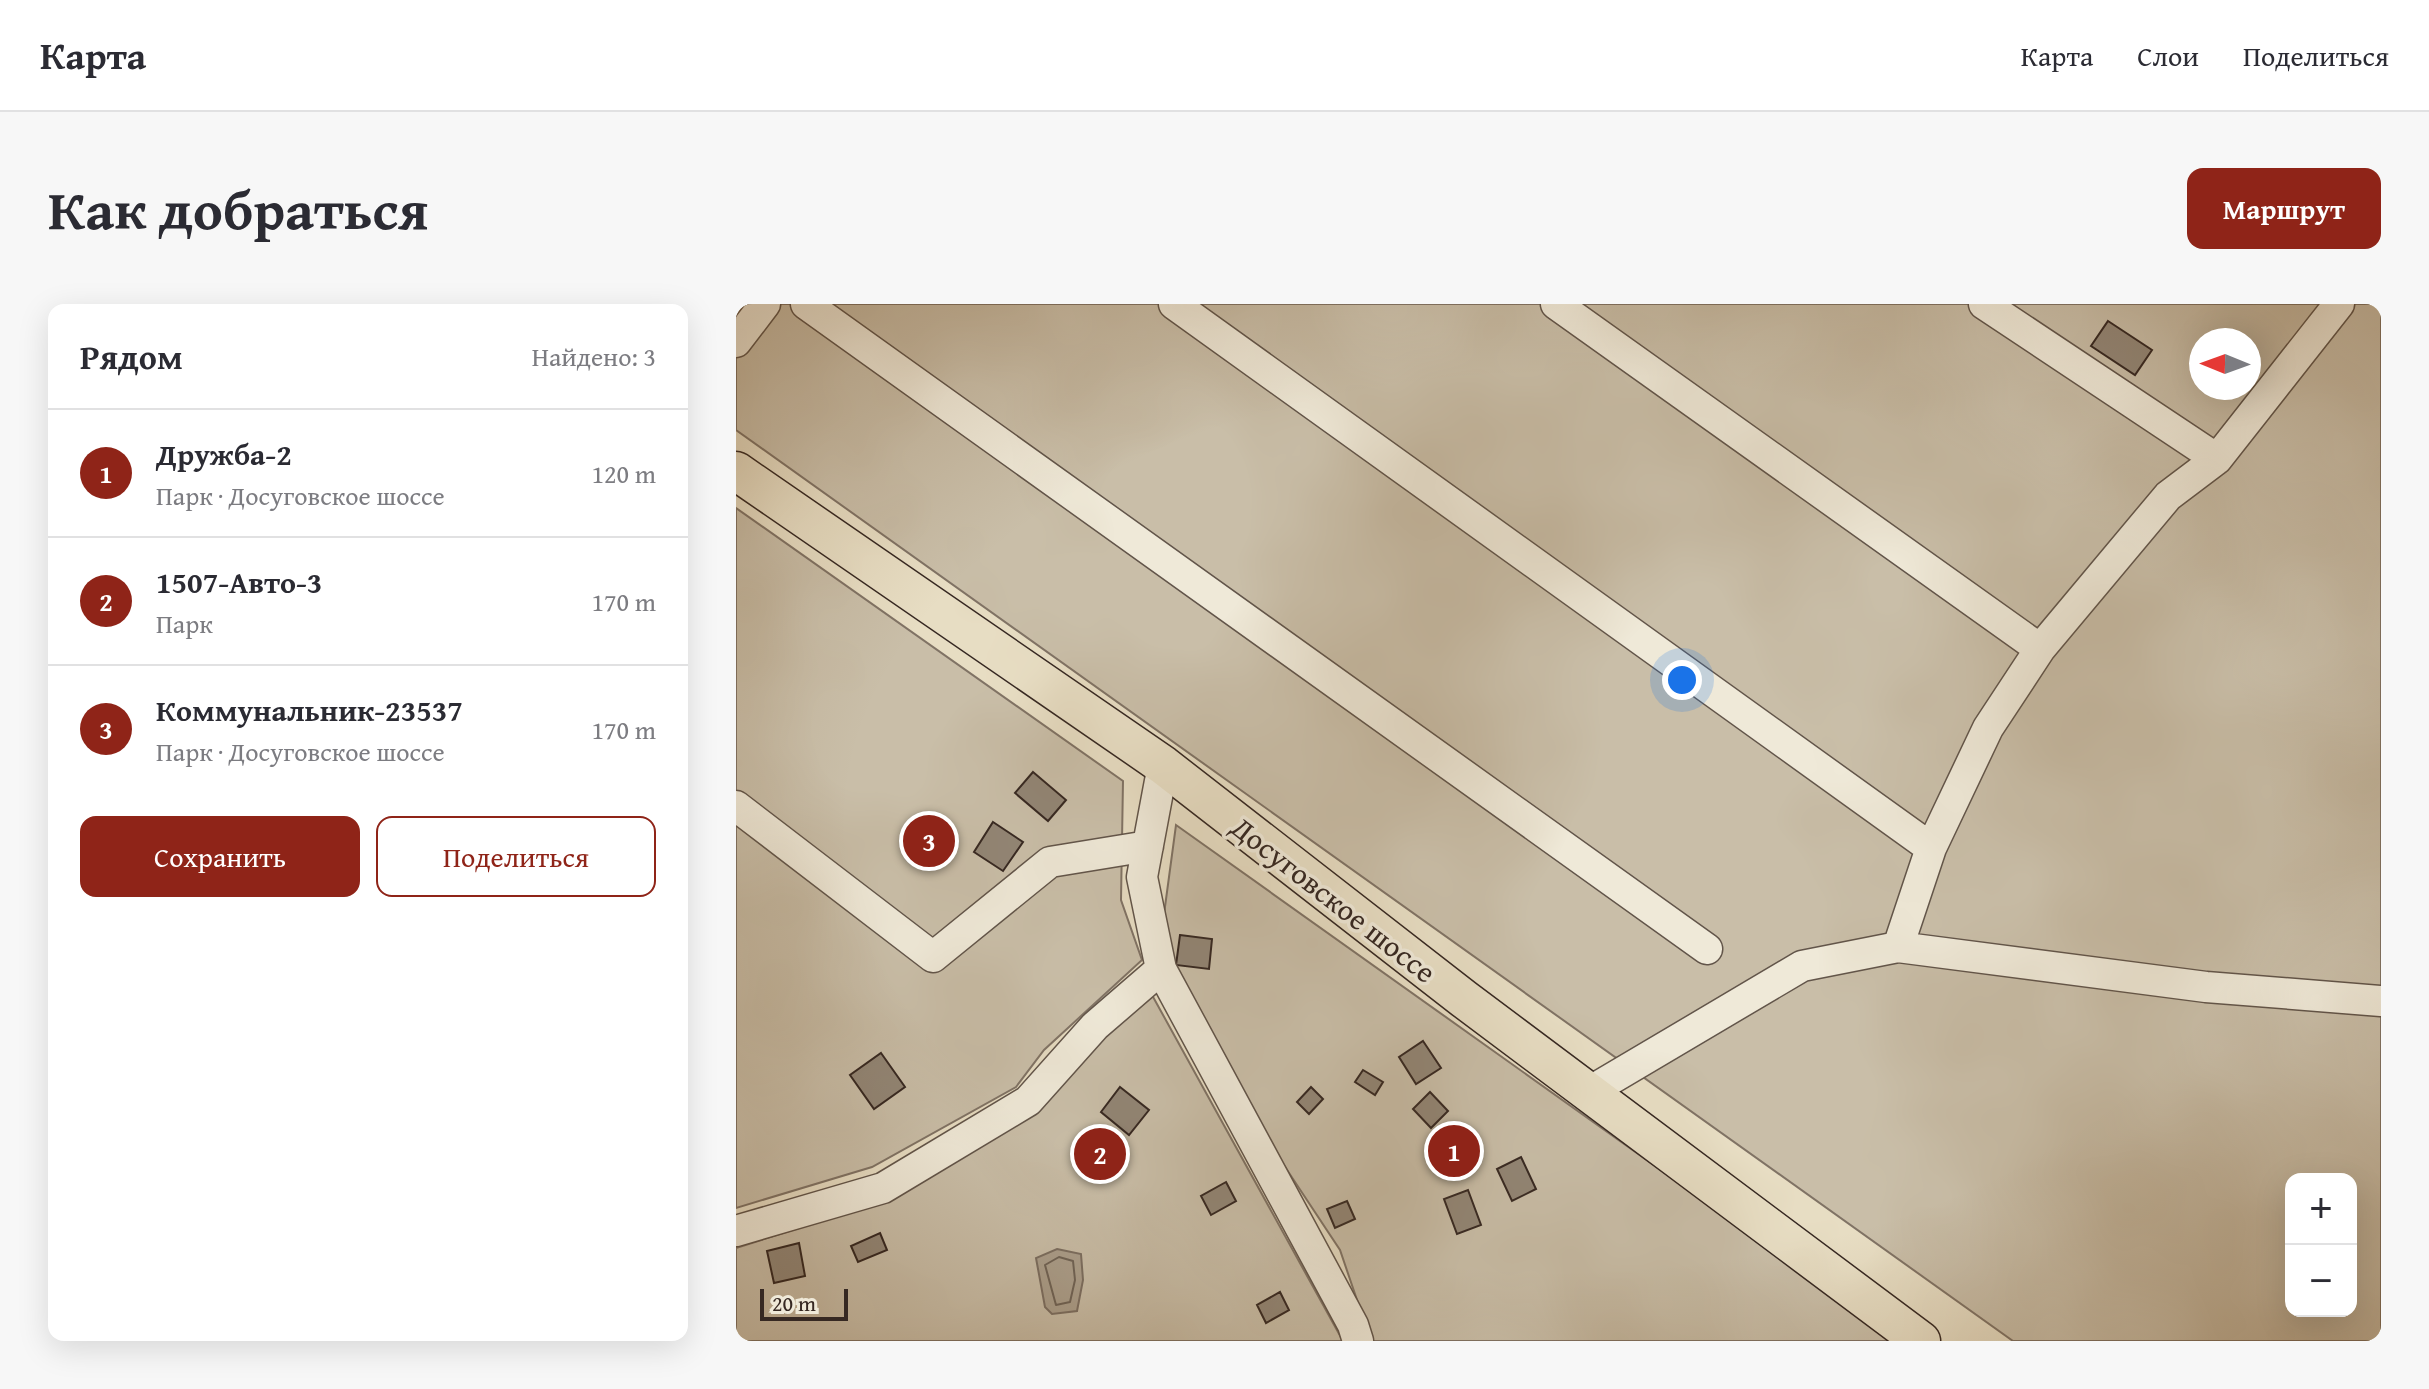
<!DOCTYPE html>
<html lang="ru">
<meta charset="utf-8">
<style>
body{margin:0;font-family:"Gentium Book Plus",serif;background:#f7f7f7;color:#2b2b33}
.controls{position:absolute;right:24px;bottom:24px;display:grid;overflow:hidden;border-radius:16px;box-shadow:0 8px 32px #0002}
.controls button{width:72px;height:72px;display:grid;place-items:center;padding:0;border:0;border-bottom:2px solid #e1e1e2;background:#fff;color:#2b2b33;font:40px sans-serif}
.compass{position:absolute;left:1453px;top:24px;width:72px;height:72px;border-radius:50%;background:#fff;box-shadow:0 8px 32px #0002;rotate:271deg}
.scale{position:absolute;left:24px;bottom:20px;width:88px;box-sizing:border-box;padding-left:8px;border:4px solid #362822;border-top:0;font-size:22px;line-height:28px;white-space:nowrap;color:#362822;-webkit-text-stroke:6px #efe9d8;paint-order:stroke}
.you{position:absolute;left:946px;top:376px;width:28px;height:28px;margin:-20px;border:6px solid #fff;border-radius:50%;background:#1a73e8;box-shadow:0 0 0 12px #1a73e833}
.badge{display:grid;place-items:center;width:52px;height:52px;border-radius:50%;background:#8f2418;color:#fff;font-size:26px;font-weight:700}
.pin{position:absolute;translate:-50% -50%;border:4px solid #fff;box-shadow:0 2px 8px #0006}
.list{margin:0;padding:0;list-style:none}
h2{display:flex;justify-content:space-between;align-items:center;height:104px;margin:0;padding:0 32px;font-size:34px}
h2 small{font-size:26px;font-weight:400;color:#7c7c81}
.list li{display:grid;grid-template-columns:52px 1fr auto;gap:24px;align-items:center;box-sizing:border-box;height:128px;padding:0 32px;border-top:2px solid #e1e1e2}
.list b{display:block;font-size:30px;white-space:nowrap}
.list p{margin:0;font-size:26px;white-space:nowrap;color:#7c7c81}
.list em{font-size:26px;font-style:normal;color:#7c7c81}
.actions{display:flex;gap:16px;padding:24px 32px}
.actions a{flex:1;padding:18px 0;border:2px solid #8f2418;border-radius:16px;text-align:center;font-size:28px;color:#8f2418}
.actions .main{background:#8f2418;color:#fff}
.map{position:relative;flex:none;width:1645px;height:1037px;overflow:hidden;border-radius:16px}
header{display:flex;align-items:center;gap:48px;box-sizing:border-box;height:112px;padding:0 40px;background:#fff;border-bottom:2px solid #e1e1e2}
header strong{font-size:38px}
nav{display:flex;gap:44px;margin-inline-start:auto;font-size:28px}
.intro{display:flex;align-items:center;justify-content:space-between;box-sizing:border-box;height:192px;padding:0 48px}
h1{margin:0;font-size:56px}
.button{padding:20px 36px;border-radius:16px;background:#8f2418;color:#fff;font-size:28px;font-weight:700}
main{display:flex;gap:48px;padding:0 48px}
aside{flex:1;background:#fff;border-radius:16px;box-shadow:0 8px 32px #0002}
.map>svg:first-child{display:block}
.green{fill:#c9bea8;stroke:#807365;stroke-width:2;fill-rule:evenodd}
.water{fill:#ab9f8c;stroke:#7c6f62;stroke-width:2}
.lines{fill:none;stroke-linecap:round;stroke-linejoin:round}
.shore{stroke:#706457;stroke-width:2}
.building{fill:#928676;stroke:#362822;stroke-width:2}
.minor-casing{stroke:#62554a;stroke-width:33}
.major-casing{stroke:#362822;stroke-width:41}
.minor{stroke:#efe9d8;stroke-width:30}
.major{stroke:#e7ddc3;stroke-width:38}
.labels{text-anchor:middle;dominant-baseline:central;stroke-width:7;stroke-linejoin:round;paint-order:stroke}
.street-label{font-size:30px;fill:#362822;stroke:#efe9d8}
</style>
<header>
<strong>Карта</strong>
<nav><a>Карта</a><a>Слои</a><a>Поделиться</a></nav>
</header>
<div class="intro"><h1>Как добраться</h1><a class="button">Маршрут</a></div>
<main>
<aside>
<h2>Рядом<small>Найдено: 3</small></h2>
<ul class="list">
<li><span class="badge">1</span><div><b>Дружба-2</b><p>Парк · Досуговское шоссе</p></div><em>120 m</em></li>
<li><span class="badge">2</span><div><b>1507-Авто-3</b><p>Парк</p></div><em>170 m</em></li>
<li><span class="badge">3</span><div><b>Коммунальник-23537</b><p>Парк · Досуговское шоссе</p></div><em>170 m</em></li>
</ul>
<div class="actions"><a class="main">Сохранить</a><a>Поделиться</a></div>
</aside>
<div class="map">
<svg width="1645" height="1037" viewBox="0 0 1645 1037">
<rect width="100%" height="100%" fill="#e7ddc3"/>
<filter id="stains"><feTurbulence type="fractalNoise" baseFrequency=".0025" numOctaves="4"/><feColorMatrix values="0 0 0 0 .2 0 0 0 0 .09 0 0 0 0 .02 0 0 0 .5 -.17"/></filter>
<radialGradient id="worn" r=".72"><stop offset=".6" stop-color="#630" stop-opacity="0"/><stop offset="1" stop-color="#630" stop-opacity=".3"/></radialGradient>
<!-- green -->
<path class="green" d="M 0,0 L 1645,0 L 1645,1037 L 1277,1037 L 0,126 ZM 1465,36 L 1513,36 L 1513,84 L 1465,84 ZM 1555,875 L 1615,875 L 1615,1007 L 1555,1007 Z
M 0,204 L 387,477 L 385,596 L 406,656 L 308,746 L 280,783 L 136,863 L 0,904 Z
M 440,521 L 1165,1037 L 635,1037 L 604,946 L 473,748 L 426,625 Z
M 416,691 L 607,1037 L 0,1037 L 0,944 L 145,898 L 367,732 Z"/>
<!-- water -->
<path class="water" d="M 321,945 L 345,950 L 347,976 L 341,1007 L 316,1010 L 309,1003 L 300,954 Z"/>
<g class="lines">
<!-- shore -->
<path class="shore" d="M 323,953 L 337,957 L 339,976 L 334,998 L 320,1001 L 309,961 Z"/>
</g>
<!-- building -->
<path class="building" d="M 1372,17 L 1416,46 L 1399,71 L 1355,42 Z
M 297,468 L 330,496 L 312,517 L 279,489 Z
M 257,518 L 287,538 L 267,567 L 238,548 Z
M 444,631 L 476,635 L 473,665 L 440,661 Z
M 687,737 L 705,764 L 680,780 L 663,753 Z
M 145,749 L 169,783 L 138,805 L 114,771 Z
M 627,766 L 647,778 L 639,791 L 619,778 Z
M 384,783 L 413,806 L 393,831 L 365,808 Z
M 575,783 L 587,795 L 573,810 L 561,798 Z
M 694,788 L 712,807 L 695,824 L 677,805 Z
M 785,853 L 800,885 L 776,897 L 761,865 Z
M 490,878 L 500,897 L 475,911 L 465,892 Z
M 732,886 L 745,921 L 721,930 L 708,895 Z
M 611,897 L 619,915 L 599,924 L 591,905 Z
M 144,929 L 151,946 L 122,958 L 115,942 Z
M 63,939 L 69,972 L 38,979 L 31,947 Z
M 544,988 L 553,1006 L 530,1019 L 521,1001 Z"/>
<g class="lines">
<!-- minor casing -->
<g class="minor-casing">
<path id="minor" d="M 70,0 L 971,645
M 438,0 L 1195,544
M 820,0 L 1304,345
M 1248,0 L 1481,155
M 0,38 L 29,0
M 427,461 L 406,573 L 425,665 L 617,1021 L 622,1037
M 0,502 L 197,653 L 314,558 L 412,542
M 1162,643 L 1195,544 L 1252,424 L 1304,345 L 1432,192 L 1481,155 L 1603,0
M 853,788 L 1066,662 L 1162,643 L 1470,683 L 1645,697
M 0,927 L 147,884 L 292,797 L 359,722 L 425,665"/>
</g>
<!-- major casing -->
<g class="major-casing">
<path id="major" d="M 0,167 L 427,461 L 728,695 L 1185,1037"/>
</g>
<!-- minor -->
<use href="#minor" class="minor"/>
<!-- major -->
<use href="#major" class="major"/>
</g>
<g class="labels">
<!-- street labels -->
<g class="street-label">
<text transform="translate(598 595) rotate(38)">Досуговское шоссе</text>
</g>
</g>
<rect width="100%" height="100%" filter="url(#stains)"/>
<rect width="100%" height="100%" fill="url(#worn)"/>
</svg>
<div class="controls">
<button>+</button>
<button>−</button>
</div>
<svg class="compass" viewBox="-18 -18 36 36"><path d="M0-13l5 13h-10z" fill="#e53935"/><path d="M0 13l5-13h-10z" fill="#7c7c81"/></svg>
<div class="scale">20 m</div>
<div class="you"></div>
<div class="pin badge" style="left:718px;top:847px">1</div>
<div class="pin badge" style="left:364px;top:850px">2</div>
<div class="pin badge" style="left:193px;top:537px">3</div>
</div>
</main>
